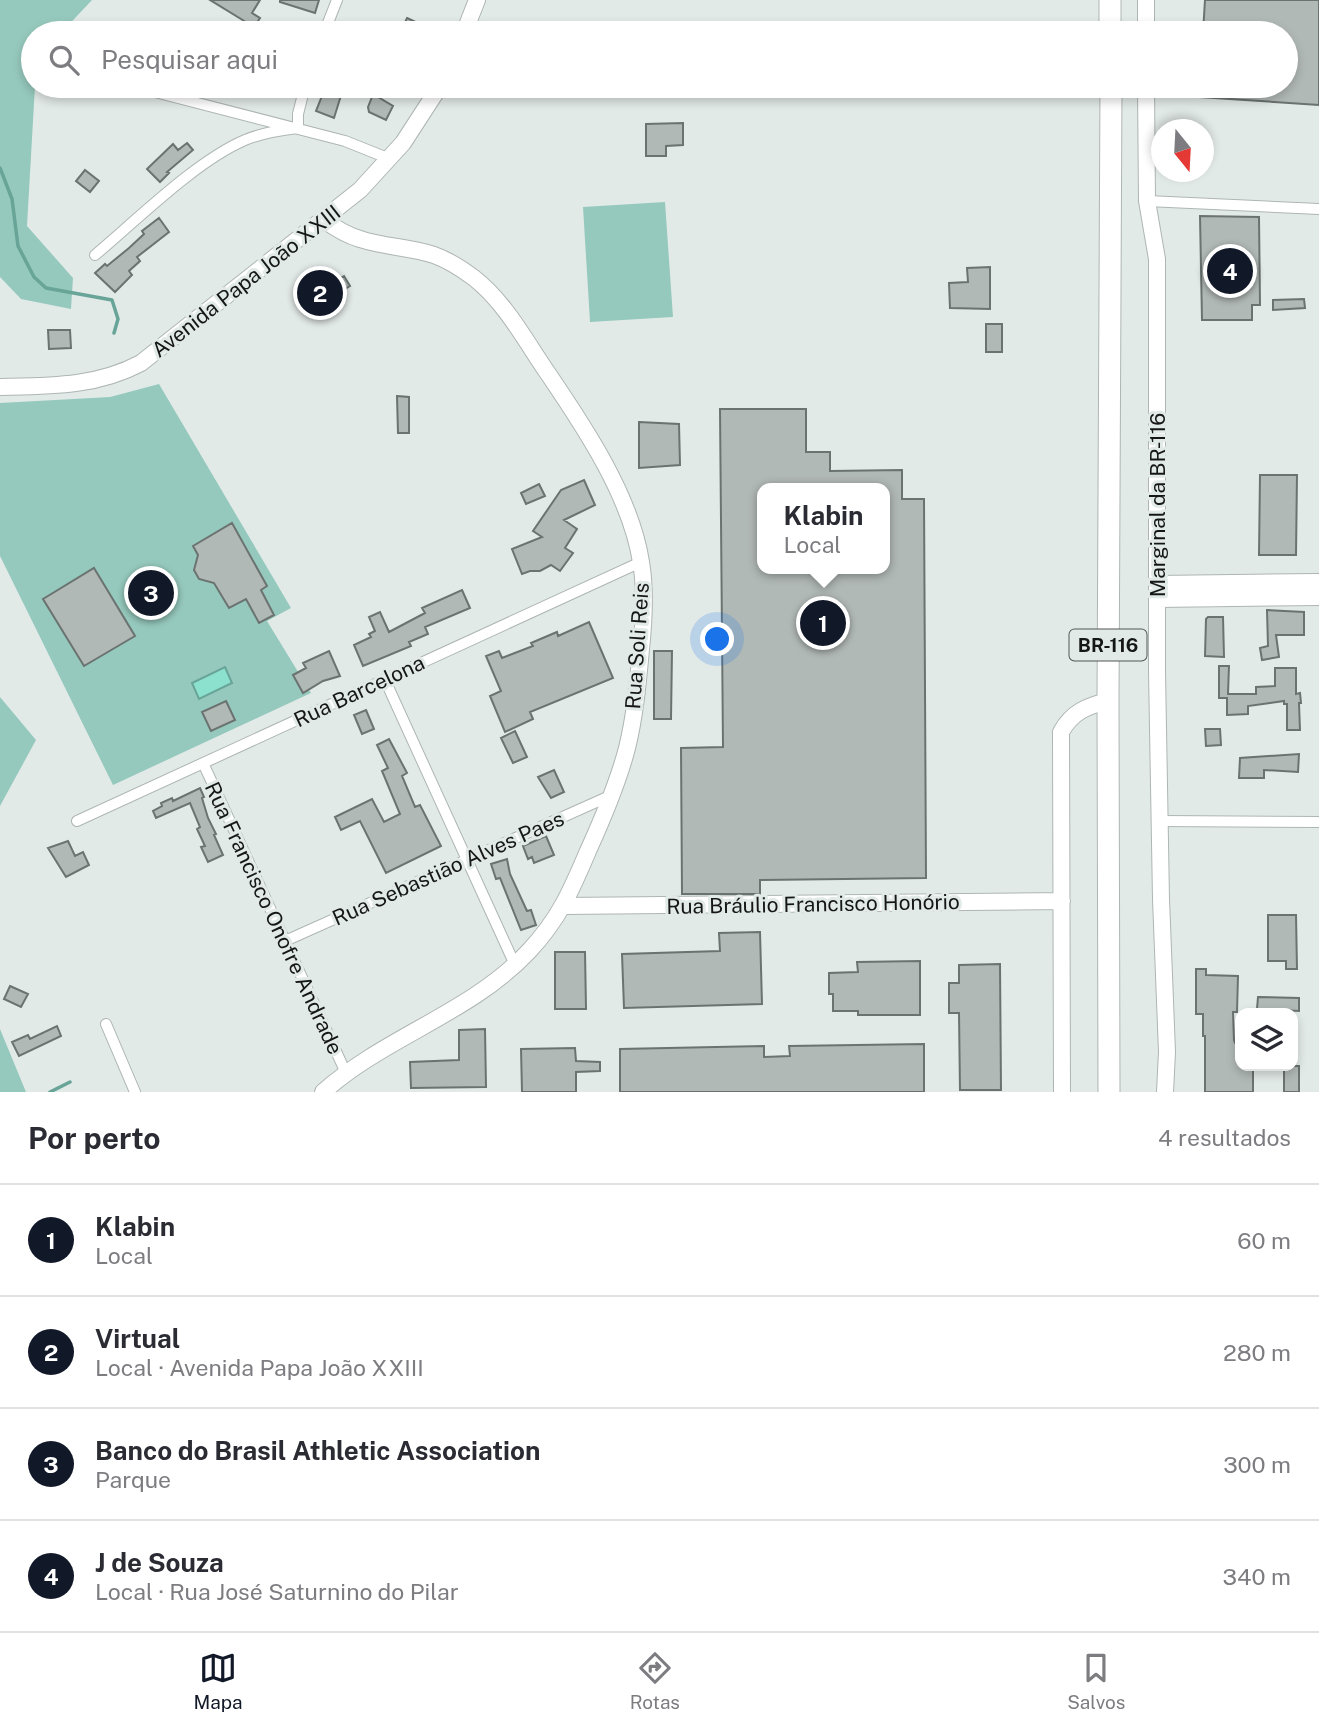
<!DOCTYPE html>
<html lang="pt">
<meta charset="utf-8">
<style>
body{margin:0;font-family:"Public Sans",sans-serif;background:#f7f7f7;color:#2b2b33}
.controls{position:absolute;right:21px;bottom:21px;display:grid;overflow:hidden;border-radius:14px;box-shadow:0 4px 10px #0003}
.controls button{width:63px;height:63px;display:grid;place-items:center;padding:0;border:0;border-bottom:2px solid #e1e1e2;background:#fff;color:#2b2b33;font:35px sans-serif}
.compass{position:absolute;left:1151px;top:119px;width:63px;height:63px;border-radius:50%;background:#fff;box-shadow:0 4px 10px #0003;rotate:162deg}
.you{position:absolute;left:718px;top:640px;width:24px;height:24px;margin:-18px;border:5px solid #fff;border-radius:50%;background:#1a73e8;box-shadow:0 0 0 10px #1a73e833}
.badge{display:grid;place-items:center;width:46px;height:46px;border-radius:50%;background:#111827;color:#fff;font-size:23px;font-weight:700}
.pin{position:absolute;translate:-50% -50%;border:4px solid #fff;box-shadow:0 2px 7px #0006}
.popup{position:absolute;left:757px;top:483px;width:133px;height:91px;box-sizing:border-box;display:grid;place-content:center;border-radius:14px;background:#fff;filter:drop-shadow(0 2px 5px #0005);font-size:23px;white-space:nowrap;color:#7c7c81}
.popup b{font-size:26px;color:#2b2b33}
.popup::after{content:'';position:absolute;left:50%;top:100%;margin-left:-14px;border:14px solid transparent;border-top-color:#fff}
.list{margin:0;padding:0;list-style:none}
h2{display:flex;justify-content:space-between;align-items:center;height:91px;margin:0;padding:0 28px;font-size:30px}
h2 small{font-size:23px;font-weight:400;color:#7c7c81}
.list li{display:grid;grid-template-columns:46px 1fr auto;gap:21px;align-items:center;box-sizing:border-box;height:112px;padding:0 28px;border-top:2px solid #e1e1e2}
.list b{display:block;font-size:26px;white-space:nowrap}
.list p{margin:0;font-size:23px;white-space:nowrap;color:#7c7c81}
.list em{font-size:23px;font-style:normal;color:#7c7c81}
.icon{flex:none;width:38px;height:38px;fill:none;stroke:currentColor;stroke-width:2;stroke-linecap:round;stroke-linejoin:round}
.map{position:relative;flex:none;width:1319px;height:1092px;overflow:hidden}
.search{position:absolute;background:#fff;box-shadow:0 4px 10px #0003;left:21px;right:21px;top:21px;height:77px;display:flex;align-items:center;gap:18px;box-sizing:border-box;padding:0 24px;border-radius:38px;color:#7c7c81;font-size:26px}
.sheet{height:539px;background:#fff}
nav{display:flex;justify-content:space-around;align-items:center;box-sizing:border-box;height:98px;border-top:2px solid #e1e1e2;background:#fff;font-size:19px;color:#7c7c81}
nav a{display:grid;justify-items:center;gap:4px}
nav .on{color:#111827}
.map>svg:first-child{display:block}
.green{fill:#96c9bd}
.water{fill:#8ce0ce;stroke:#68a497;stroke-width:2}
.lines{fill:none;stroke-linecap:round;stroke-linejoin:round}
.stream{stroke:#68a497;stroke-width:3.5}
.building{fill:#b1b9b6;stroke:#6b7371;stroke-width:2;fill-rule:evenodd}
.street-casing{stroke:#aeb6b4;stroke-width:12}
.secondary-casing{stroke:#aeb6b4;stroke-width:18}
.highway-casing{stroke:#aeb6b4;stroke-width:23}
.street{stroke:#fff;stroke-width:10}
.secondary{stroke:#fff;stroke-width:16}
.highway{stroke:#fff;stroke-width:21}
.labels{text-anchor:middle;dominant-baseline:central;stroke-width:6;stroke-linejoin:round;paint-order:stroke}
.shield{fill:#e2eae8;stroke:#525655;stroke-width:2}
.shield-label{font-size:19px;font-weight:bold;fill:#141716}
.street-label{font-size:21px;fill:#141716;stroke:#e2eae8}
</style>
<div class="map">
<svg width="1319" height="1092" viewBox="0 0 1319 1092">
<rect width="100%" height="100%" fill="#e2eae8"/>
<!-- green -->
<path class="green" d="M 0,0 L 92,0 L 61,33 L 33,33 L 33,86 L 35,86 L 27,226 L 73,278 L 71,309 L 21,299 L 0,277 Z
M 665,202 L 673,317 L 590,322 L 583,207 Z
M 159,384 L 291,608 L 267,621 L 311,693 L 113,785 L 0,556 L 0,403 L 110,397 Z
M 0,697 L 36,740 L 0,806 Z
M 0,1029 L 26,1092 L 0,1092 Z"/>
<!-- water -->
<path class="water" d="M 225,667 L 232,683 L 199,699 L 192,683 Z"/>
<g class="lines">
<!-- stream -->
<path class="stream" d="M 0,168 L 12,199 L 18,246 L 34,277 L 46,288 L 112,300 L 118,319 L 114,333
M 50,1092 L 70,1082"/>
</g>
<!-- building -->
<path class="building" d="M 210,0 L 260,0 L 252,13 L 260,18 L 254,27 Z
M 280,0 L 319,0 L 315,13 L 280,2 Z
M 1205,0 L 1319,0 L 1319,105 L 1200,97 L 1201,86 L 1286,86 L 1286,33 L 1203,33 Z
M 407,18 L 439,33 L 400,33 Z
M 326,86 L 337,86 L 343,89 L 334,118 L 316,111 Z
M 352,86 L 384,86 L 378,97 L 393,106 L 386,120 L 369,112 L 368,107 L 372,97 Z
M 683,123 L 683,145 L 666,146 L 666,156 L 646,156 L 646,124 Z
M 187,143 L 193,150 L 167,172 L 169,173 L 160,182 L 147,169 L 173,144 L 178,150 Z
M 85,170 L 99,181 L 90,192 L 76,181 Z
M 1200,216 L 1259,217 L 1260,305 L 1252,305 L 1252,320 L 1202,320 Z
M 159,218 L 169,232 L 137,257 L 140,261 L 129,271 L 132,275 L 115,292 L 95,273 L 105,264 L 107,266 L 129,248 L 144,234 L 142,231 Z
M 990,267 L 990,309 L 950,308 L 949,283 L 968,282 L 967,268 Z
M 331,271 L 337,280 L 344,276 L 350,286 L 337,294 L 340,299 L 327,307 L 324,302 L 306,314 L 300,304 L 305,300 L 299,291 Z
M 1304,299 L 1305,308 L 1273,310 L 1273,300 Z
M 986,324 L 1002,324 L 1002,352 L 986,352 Z
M 48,330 L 70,330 L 71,348 L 49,349 Z
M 397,396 L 409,397 L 409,433 L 398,433 Z
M 720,409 L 806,409 L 806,452 L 830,452 L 830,471 L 902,470 L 902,499 L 924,499 L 926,878 L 760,880 L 760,894 L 682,894 L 681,748 L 723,747 ZM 762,488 L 884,488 L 884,569 L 762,569 Z
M 639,422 L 679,424 L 680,465 L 639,468 Z
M 1260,475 L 1297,475 L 1296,555 L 1259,555 Z
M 584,480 L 595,505 L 564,520 L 577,529 L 565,548 L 573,553 L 560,571 L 551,565 L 540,571 L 530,571 L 522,574 L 512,549 L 542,537 L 533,531 L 561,490 Z
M 539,484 L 545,496 L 526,504 L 521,493 Z
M 232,523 L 267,586 L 261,590 L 274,615 L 259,623 L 246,599 L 229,608 L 214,583 L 199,579 L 194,570 L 198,555 L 193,546 Z
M 94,568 L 135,636 L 84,666 L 43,599 Z
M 462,590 L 470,608 L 425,627 L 428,634 L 409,642 L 411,646 L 363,666 L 354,645 L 371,637 L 369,634 L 375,631 L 369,617 L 380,612 L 389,632 L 425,613 L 422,608 Z
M 1267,610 L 1304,612 L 1304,635 L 1276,635 L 1279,657 L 1262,660 L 1260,648 L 1268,646 Z
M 1208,617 L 1223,617 L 1224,657 L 1205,656 L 1206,619 Z
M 589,622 L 613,678 L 530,712 L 533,719 L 505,732 L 490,696 L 501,691 L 486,656 L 499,651 L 502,658 L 533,646 L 531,643 L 557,632 L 558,636 Z
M 329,651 L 340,676 L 323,681 L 303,693 L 293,675 L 306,668 L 303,663 Z
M 654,651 L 672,651 L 671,719 L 654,719 Z
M 1219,666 L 1229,666 L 1228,694 L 1256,694 L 1256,687 L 1275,686 L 1275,668 L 1296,668 L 1296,694 L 1300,693 L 1301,703 L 1299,703 L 1300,730 L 1287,730 L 1287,704 L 1284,704 L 1284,701 L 1248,706 L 1248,714 L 1227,715 L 1227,698 L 1219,698 Z
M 226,701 L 235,720 L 211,731 L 202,712 Z
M 366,710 L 374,729 L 362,734 L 354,715 Z
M 1205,729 L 1220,729 L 1221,745 L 1206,746 Z
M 515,731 L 527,757 L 513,763 L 501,738 Z
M 389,739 L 407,773 L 402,776 L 415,807 L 420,805 L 441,846 L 386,873 L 360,821 L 341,830 L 335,817 L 372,799 L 384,822 L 400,814 L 382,771 L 388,768 L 377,745 Z
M 1299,754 L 1298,772 L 1264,770 L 1264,778 L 1239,778 L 1240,758 Z
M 554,770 L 564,792 L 551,798 L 538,777 Z
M 200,788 L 204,797 L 202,798 L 208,818 L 216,834 L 214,835 L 223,855 L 208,862 L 201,847 L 205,846 L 197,829 L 200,827 L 190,803 L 156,818 L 153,811 L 162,806 L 161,803 L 172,798 L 173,801 Z
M 546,836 L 554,855 L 534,863 L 532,857 L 528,859 L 523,846 Z
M 68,841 L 75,856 L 83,852 L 89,865 L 66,877 L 48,848 Z
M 507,859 L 510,874 L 527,911 L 531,910 L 536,925 L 521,930 L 500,878 L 496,879 L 491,864 Z
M 1268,915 L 1296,915 L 1297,969 L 1286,969 L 1286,961 L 1268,961 Z
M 760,932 L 762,1004 L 624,1008 L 622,954 L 720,951 L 719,933 Z
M 555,952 L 585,952 L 586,1009 L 555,1009 Z
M 920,961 L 920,1015 L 858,1015 L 858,1011 L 833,1011 L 833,994 L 829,994 L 829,973 L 858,972 L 857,962 Z
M 1000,964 L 1001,1090 L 960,1090 L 959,1013 L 949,1013 L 949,983 L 959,983 L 959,965 Z
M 1196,969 L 1206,969 L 1206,975 L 1238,976 L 1237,1012 L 1233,1012 L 1234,1040 L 1235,1043 L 1239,1044 L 1239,1065 L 1253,1066 L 1253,1092 L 1205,1092 L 1205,1036 L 1203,1036 L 1203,1014 L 1196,1014 Z
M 10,986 L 28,994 L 21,1007 L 4,999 Z
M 1258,997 L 1299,998 L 1299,1011 L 1257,1009 Z
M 57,1026 L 61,1036 L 19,1056 L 12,1042 L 28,1035 L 30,1039 Z
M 485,1029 L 486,1087 L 411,1088 L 410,1062 L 459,1060 L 459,1030 Z
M 924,1044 L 924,1092 L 620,1092 L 620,1049 L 764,1046 L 764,1057 L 790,1056 L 789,1046 Z
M 575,1048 L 576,1061 L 600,1062 L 600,1071 L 576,1072 L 576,1092 L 522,1092 L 521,1049 Z
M 1284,1066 L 1299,1066 L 1299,1092 L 1284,1092 Z"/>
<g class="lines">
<!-- street casing -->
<g class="street-casing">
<path id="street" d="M 324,33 L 337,0
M 151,91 L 345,141 L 390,159
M 1147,201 L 1319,209
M 95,255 C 138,219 196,161 245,140 C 262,133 280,130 298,128 L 298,114 L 305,86
M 385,680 L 515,965
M 203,763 L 346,1073
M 77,821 L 641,562
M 1160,821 L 1319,822
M 285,941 L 612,795
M 106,1024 L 135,1092"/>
</g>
<!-- secondary casing -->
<g class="secondary-casing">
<path id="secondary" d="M 1146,0 L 1146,33
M 464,33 L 477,0
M 1146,86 L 1147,201 L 1157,259 L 1157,671 L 1161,899 L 1167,1052 L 1165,1092
M 0,387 C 49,386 96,387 141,363 L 360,190 L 403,143 L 440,86
M 1157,584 L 1319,582
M 1157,599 L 1319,597
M 564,906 L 1062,901
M 323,1092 C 386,1036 471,1013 529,951 C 559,919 571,891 588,851 C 603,818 618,783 627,748 C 635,716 638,682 641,649 C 644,621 646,591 641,562 C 631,497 585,428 549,375 C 526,342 506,303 474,278 C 462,269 448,260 434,255 C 410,247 384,247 360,239 C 346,235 335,228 324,220
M 1062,1092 L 1061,732 C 1072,712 1087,706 1108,701"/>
</g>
<!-- highway casing -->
<g class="highway-casing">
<path id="highway" d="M 1110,0 L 1110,33
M 1109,1092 L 1108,701 L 1111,86"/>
</g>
<!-- street -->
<use href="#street" class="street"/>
<!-- secondary -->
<use href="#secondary" class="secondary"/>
<!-- highway -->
<use href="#highway" class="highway"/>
</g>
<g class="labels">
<!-- shield labels -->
<rect class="shield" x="1069.5" y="629.5" width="77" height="31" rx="5"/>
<g class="shield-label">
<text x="1108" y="645">BR-116</text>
</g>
<!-- street labels -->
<g class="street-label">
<text transform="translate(246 281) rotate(-38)">Avenida Papa João XXIII</text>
<text transform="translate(1157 505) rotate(-90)">Marginal da BR-116</text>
<text transform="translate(637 646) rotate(-86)">Rua Soli Reis</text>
<text transform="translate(359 691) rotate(-25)">Rua Barcelona</text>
<text transform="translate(448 868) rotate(-24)">Rua Sebastião Alves Paes</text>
<text transform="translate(813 904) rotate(-1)">Rua Bráulio Francisco Honório</text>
<text transform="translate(274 918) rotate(65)">Rua Francisco Onofre Andrade</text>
</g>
</g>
</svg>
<div class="controls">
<button><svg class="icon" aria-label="layers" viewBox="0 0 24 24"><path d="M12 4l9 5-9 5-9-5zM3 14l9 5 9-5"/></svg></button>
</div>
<svg class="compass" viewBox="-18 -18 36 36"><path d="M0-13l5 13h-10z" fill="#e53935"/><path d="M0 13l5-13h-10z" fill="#7c7c81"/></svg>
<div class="you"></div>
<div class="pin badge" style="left:823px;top:623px">1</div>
<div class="popup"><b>Klabin</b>Local</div>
<div class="pin badge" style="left:320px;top:293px">2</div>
<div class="pin badge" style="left:151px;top:593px">3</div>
<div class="pin badge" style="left:1230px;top:271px">4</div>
<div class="search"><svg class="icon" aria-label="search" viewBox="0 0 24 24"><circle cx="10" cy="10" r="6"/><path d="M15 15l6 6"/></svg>Pesquisar aqui</div>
</div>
<section class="sheet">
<h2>Por perto<small>4 resultados</small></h2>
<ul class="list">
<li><span class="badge">1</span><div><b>Klabin</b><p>Local</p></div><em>60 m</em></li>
<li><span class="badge">2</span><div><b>Virtual</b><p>Local · Avenida Papa João XXIII</p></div><em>280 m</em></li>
<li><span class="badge">3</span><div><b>Banco do Brasil Athletic Association</b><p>Parque</p></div><em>300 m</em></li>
<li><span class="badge">4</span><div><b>J de Souza</b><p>Local · Rua José Saturnino do Pilar</p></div><em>340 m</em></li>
</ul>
</section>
<nav>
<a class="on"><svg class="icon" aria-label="map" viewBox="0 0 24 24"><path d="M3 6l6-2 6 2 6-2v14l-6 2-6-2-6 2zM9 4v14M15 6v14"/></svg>Mapa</a>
<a><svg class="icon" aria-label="directions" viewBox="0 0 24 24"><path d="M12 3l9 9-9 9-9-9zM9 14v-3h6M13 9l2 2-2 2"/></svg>Rotas</a>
<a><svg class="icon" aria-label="saved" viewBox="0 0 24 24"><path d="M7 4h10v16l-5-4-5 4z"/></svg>Salvos</a>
</nav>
